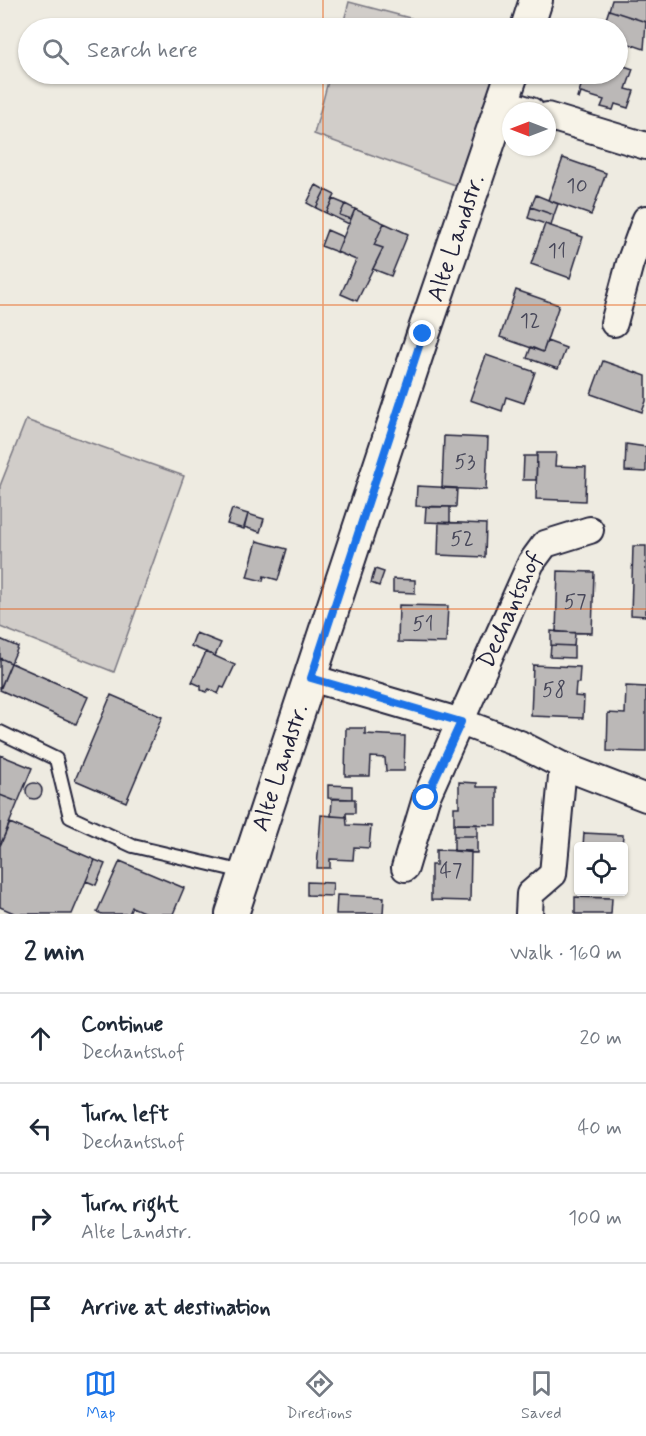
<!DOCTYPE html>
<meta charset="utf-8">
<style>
body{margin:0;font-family:Mynerve,sans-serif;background:#f2f2f3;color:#1f2937}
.controls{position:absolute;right:18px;bottom:18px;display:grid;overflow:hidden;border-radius:6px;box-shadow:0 2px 4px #0004}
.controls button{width:54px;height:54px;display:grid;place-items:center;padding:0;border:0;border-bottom:2px solid #e0e1e3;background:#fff;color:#1f2937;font:30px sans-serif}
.compass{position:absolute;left:502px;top:102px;width:54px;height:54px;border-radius:50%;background:#fff;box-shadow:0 2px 4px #0004;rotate:270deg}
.stop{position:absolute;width:18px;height:18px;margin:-14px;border:4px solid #1a73e8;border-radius:50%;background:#fff}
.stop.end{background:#1a73e8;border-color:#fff;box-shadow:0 2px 6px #0008}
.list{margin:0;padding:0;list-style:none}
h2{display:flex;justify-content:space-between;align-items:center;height:78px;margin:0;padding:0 24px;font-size:26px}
h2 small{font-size:20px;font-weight:400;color:#747a83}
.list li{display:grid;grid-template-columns:39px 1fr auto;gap:18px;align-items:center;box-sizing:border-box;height:90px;padding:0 24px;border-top:2px solid #e0e1e3}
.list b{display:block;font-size:22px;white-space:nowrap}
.list p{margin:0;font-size:20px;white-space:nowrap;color:#747a83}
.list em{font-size:20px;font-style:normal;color:#747a83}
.icon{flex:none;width:33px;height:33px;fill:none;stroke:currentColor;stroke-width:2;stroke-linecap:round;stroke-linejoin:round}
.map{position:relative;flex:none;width:646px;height:914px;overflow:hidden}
.search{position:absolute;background:#fff;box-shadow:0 2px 4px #0004;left:18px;right:18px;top:18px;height:66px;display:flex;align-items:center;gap:15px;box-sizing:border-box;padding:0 21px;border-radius:33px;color:#747a83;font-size:22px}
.sheet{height:438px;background:#fff}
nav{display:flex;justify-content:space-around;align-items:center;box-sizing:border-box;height:84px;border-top:2px solid #e0e1e3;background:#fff;font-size:16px;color:#747a83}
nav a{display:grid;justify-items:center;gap:3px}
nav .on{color:#1a73e8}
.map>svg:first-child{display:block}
.green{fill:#d1cdc9;stroke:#7a7882;stroke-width:1.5}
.building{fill:#bbb8b7;stroke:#22223b;stroke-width:1.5}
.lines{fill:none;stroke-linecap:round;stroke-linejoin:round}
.service-casing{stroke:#22223b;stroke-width:16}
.minor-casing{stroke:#22223b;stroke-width:30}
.tertiary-casing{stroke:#22223b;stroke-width:36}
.service{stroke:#f7f3e8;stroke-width:12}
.minor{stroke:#f7f3e8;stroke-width:26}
.tertiary{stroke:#f7f3e8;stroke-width:32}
.route{stroke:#1a73e8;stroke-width:8}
.grid{fill:none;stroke:#e8590c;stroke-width:1.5;stroke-opacity:0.55}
.labels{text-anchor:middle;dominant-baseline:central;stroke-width:4.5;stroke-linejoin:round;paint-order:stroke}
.number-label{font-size:21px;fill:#48485a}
.street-label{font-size:24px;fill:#22223b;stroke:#f7f3e8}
</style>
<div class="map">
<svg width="646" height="914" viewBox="0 0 646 914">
<rect width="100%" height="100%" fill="#eeebe1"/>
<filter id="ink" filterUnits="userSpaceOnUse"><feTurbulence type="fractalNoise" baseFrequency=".0167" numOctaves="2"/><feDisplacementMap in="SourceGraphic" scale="12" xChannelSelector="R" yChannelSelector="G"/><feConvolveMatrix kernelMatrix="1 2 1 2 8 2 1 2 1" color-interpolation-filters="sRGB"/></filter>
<g filter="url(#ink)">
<!-- green -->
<path class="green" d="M 349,2 L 448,28 L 342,28 Z
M 330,74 L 497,74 L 458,186 L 314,134 Z
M 26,420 L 184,476 L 114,672 L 0,627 L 0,486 Z"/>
<!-- building -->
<path class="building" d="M 612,0 L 646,0 L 646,22 L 609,10 Z
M 609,10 L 646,22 L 644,49 L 618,40 L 618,28 L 603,28 Z
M 618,64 L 633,69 L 626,89 L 634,91 L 628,108 L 615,104 L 613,110 L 601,107 L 604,100 L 581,93 L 579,99 L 577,98 L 585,74 L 618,74 Z
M 563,158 L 606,173 L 591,215 L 548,200 Z
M 316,185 L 325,190 L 316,208 L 307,203 Z
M 325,190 L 335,195 L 326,213 L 316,208 Z
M 536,195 L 558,204 L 554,215 L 531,207 Z
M 333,199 L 345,204 L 340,215 L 351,219 L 349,224 L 326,213 Z
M 345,204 L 355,209 L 351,219 L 340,215 Z
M 531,207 L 554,215 L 551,226 L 528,218 Z
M 355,209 L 384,223 L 374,245 L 383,248 L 357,301 L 341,294 L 356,260 L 337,252 Z
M 384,223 L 408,234 L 391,276 L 373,269 L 383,248 L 374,245 Z
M 545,224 L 583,237 L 570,278 L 531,264 Z
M 327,230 L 343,237 L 337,252 L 321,246 Z
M 516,290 L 559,305 L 543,352 L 500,337 Z
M 547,341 L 566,348 L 558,369 L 527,358 L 531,347 L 543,352 Z
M 486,355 L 535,372 L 524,403 L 506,397 L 502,411 L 470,400 Z
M 603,361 L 646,376 L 646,401 L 642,412 L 591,394 Z
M 444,436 L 488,438 L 486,490 L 442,488 Z
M 626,444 L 646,447 L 646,472 L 625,471 Z
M 537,453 L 556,453 L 555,466 L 586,467 L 585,501 L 536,499 Z
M 524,456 L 537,456 L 536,480 L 523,480 Z
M 417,486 L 457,488 L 456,507 L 416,506 Z
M 426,507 L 450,507 L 450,523 L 425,522 Z
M 232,509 L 248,514 L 244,529 L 227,524 Z
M 248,514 L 264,519 L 260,532 L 244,527 Z
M 439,522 L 486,524 L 485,557 L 438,555 Z
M 257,541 L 287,549 L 278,580 L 264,576 L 263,581 L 247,577 Z
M 633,546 L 646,546 L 646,616 L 631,615 Z
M 375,569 L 384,572 L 379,586 L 371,583 Z
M 558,571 L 594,572 L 592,633 L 556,632 Z
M 393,579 L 415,580 L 415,593 L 393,592 Z
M 399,605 L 448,606 L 446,643 L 398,642 Z
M 551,631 L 575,633 L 574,646 L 551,645 Z
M 196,633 L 221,643 L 215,656 L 191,646 Z
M 0,639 L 18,647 L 11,663 L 0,658 Z
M 551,645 L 574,646 L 574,658 L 550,657 Z
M 206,652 L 235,665 L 224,688 L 221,687 L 218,694 L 209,689 L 206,692 L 201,690 L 201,686 L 192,682 Z
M 0,658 L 11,663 L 0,689 Z
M 11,663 L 88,697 L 76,724 L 0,690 Z
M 533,665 L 580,667 L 579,683 L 576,683 L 575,696 L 584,697 L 583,718 L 531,716 Z
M 626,686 L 646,687 L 646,752 L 607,751 L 608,713 L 625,714 Z
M 111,695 L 162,717 L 126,802 L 75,780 Z
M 346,728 L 365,728 L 365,734 L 405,736 L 404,771 L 386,771 L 385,758 L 371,757 L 370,776 L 345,776 Z
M 0,755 L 32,768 L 18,802 L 0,795 Z
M 459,782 L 477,783 L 477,787 L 497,787 L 497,825 L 454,824 L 454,807 L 459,807 Z
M26 791a8 8 0 1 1 16 0a8 8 0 1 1-16 0Z
M 328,785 L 352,786 L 352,799 L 328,798 Z
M 0,795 L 18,802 L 0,846 Z
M 332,799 L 355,799 L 355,813 L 346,813 L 346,817 L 331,816 Z
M 346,813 L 347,825 L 371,826 L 369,848 L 354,847 L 353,860 L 330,859 L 330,868 L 317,868 L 321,815 L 346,817 Z
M 10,823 L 95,860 L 72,914 L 16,914 L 0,907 L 0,846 Z
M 454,824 L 477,824 L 477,836 L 454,836 Z
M 584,833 L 623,835 L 622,846 L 583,846 Z
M 454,836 L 477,836 L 477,853 L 454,851 Z
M 436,850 L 471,851 L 470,901 L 431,900 L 431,865 L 436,865 Z
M 95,860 L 105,864 L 96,885 L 86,881 Z
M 120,861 L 184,888 L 173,914 L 148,914 L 132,907 L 129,914 L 102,914 L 97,912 Z
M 307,882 L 333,883 L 332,896 L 307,895 Z
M 337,895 L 384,897 L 383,914 L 336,914 Z
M 575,897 L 612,898 L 611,914 L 575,914 Z"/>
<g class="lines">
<!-- service casing -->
<g class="service-casing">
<path id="service" d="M 0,732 L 56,759 L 70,817 L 133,846 L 244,872"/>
</g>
<!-- minor casing -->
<g class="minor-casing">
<g id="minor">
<path d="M 502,102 L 531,111"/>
<path d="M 547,116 L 646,146"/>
<path d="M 614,323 L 630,263 L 646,219"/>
<path d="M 311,678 L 461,722 L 520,744 L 563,766 L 646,798"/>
<path id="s1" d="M 405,868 L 426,798 L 531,563 L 545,544 L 590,530"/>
<path d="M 529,914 L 530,894 L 553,874 L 563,766"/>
</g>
</g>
<!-- tertiary casing -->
<g class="tertiary-casing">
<g id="tertiary">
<path d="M 527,28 L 536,0"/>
<path id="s2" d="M 232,914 L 423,335 L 512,74"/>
</g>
</g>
<!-- service -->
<use href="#service" class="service"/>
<!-- minor -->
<use href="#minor" class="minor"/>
<!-- tertiary -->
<use href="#tertiary" class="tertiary"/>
</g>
</g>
<g class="lines" filter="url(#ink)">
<!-- route -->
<path class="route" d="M 423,334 L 311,678 L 461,722 L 426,798"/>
</g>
<!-- grid -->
<path class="grid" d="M 323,0 L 323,28M 323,74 L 323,914M 0,305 L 646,305M 0,609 L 646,609"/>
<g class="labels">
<!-- number labels -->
<g class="number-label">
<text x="577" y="186">10</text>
<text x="557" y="251">11</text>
<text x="530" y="321">12</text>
<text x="465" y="462">53</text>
<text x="462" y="539">52</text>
<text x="575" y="602">57</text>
<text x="423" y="624">51</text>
<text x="554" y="690">58</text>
<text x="451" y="871">47</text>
</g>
<!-- street labels -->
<g class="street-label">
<text stroke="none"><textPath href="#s2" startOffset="712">Alte Landstr.</textPath></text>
<text stroke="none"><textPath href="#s1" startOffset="279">Dechantshof</textPath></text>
<text stroke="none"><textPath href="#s2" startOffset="154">Alte Landstr.</textPath></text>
</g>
</g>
</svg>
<div class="controls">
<button><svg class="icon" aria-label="locate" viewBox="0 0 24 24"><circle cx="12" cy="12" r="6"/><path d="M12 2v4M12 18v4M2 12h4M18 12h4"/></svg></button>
</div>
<svg class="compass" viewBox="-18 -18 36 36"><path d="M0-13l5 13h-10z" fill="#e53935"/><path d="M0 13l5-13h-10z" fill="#747a83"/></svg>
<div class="stop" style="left:426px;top:798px"></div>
<div class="stop end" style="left:423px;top:334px"></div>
<div class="search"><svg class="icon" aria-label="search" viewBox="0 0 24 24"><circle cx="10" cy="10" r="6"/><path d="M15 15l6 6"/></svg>Search here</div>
</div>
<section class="sheet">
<h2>2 min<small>Walk · 160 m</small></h2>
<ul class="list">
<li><svg class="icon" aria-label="ahead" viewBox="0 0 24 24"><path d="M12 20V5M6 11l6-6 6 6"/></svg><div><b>Continue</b><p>Dechantshof</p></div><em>20 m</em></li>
<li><svg class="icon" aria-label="left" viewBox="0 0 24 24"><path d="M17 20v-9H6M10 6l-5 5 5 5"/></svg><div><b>Turn left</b><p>Dechantshof</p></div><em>40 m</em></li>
<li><svg class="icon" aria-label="right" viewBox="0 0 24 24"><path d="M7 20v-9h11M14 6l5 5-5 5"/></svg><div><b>Turn right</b><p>Alte Landstr.</p></div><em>100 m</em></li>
<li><svg class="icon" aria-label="arrive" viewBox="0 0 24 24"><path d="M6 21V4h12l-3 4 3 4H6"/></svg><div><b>Arrive at destination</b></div></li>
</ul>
</section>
<nav>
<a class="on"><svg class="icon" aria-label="map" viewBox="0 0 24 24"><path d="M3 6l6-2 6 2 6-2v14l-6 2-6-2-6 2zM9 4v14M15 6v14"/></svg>Map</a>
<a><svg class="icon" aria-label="directions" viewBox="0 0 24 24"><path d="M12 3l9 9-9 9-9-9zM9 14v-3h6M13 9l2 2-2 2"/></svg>Directions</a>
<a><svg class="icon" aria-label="saved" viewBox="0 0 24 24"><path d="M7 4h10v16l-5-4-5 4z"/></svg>Saved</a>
</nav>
